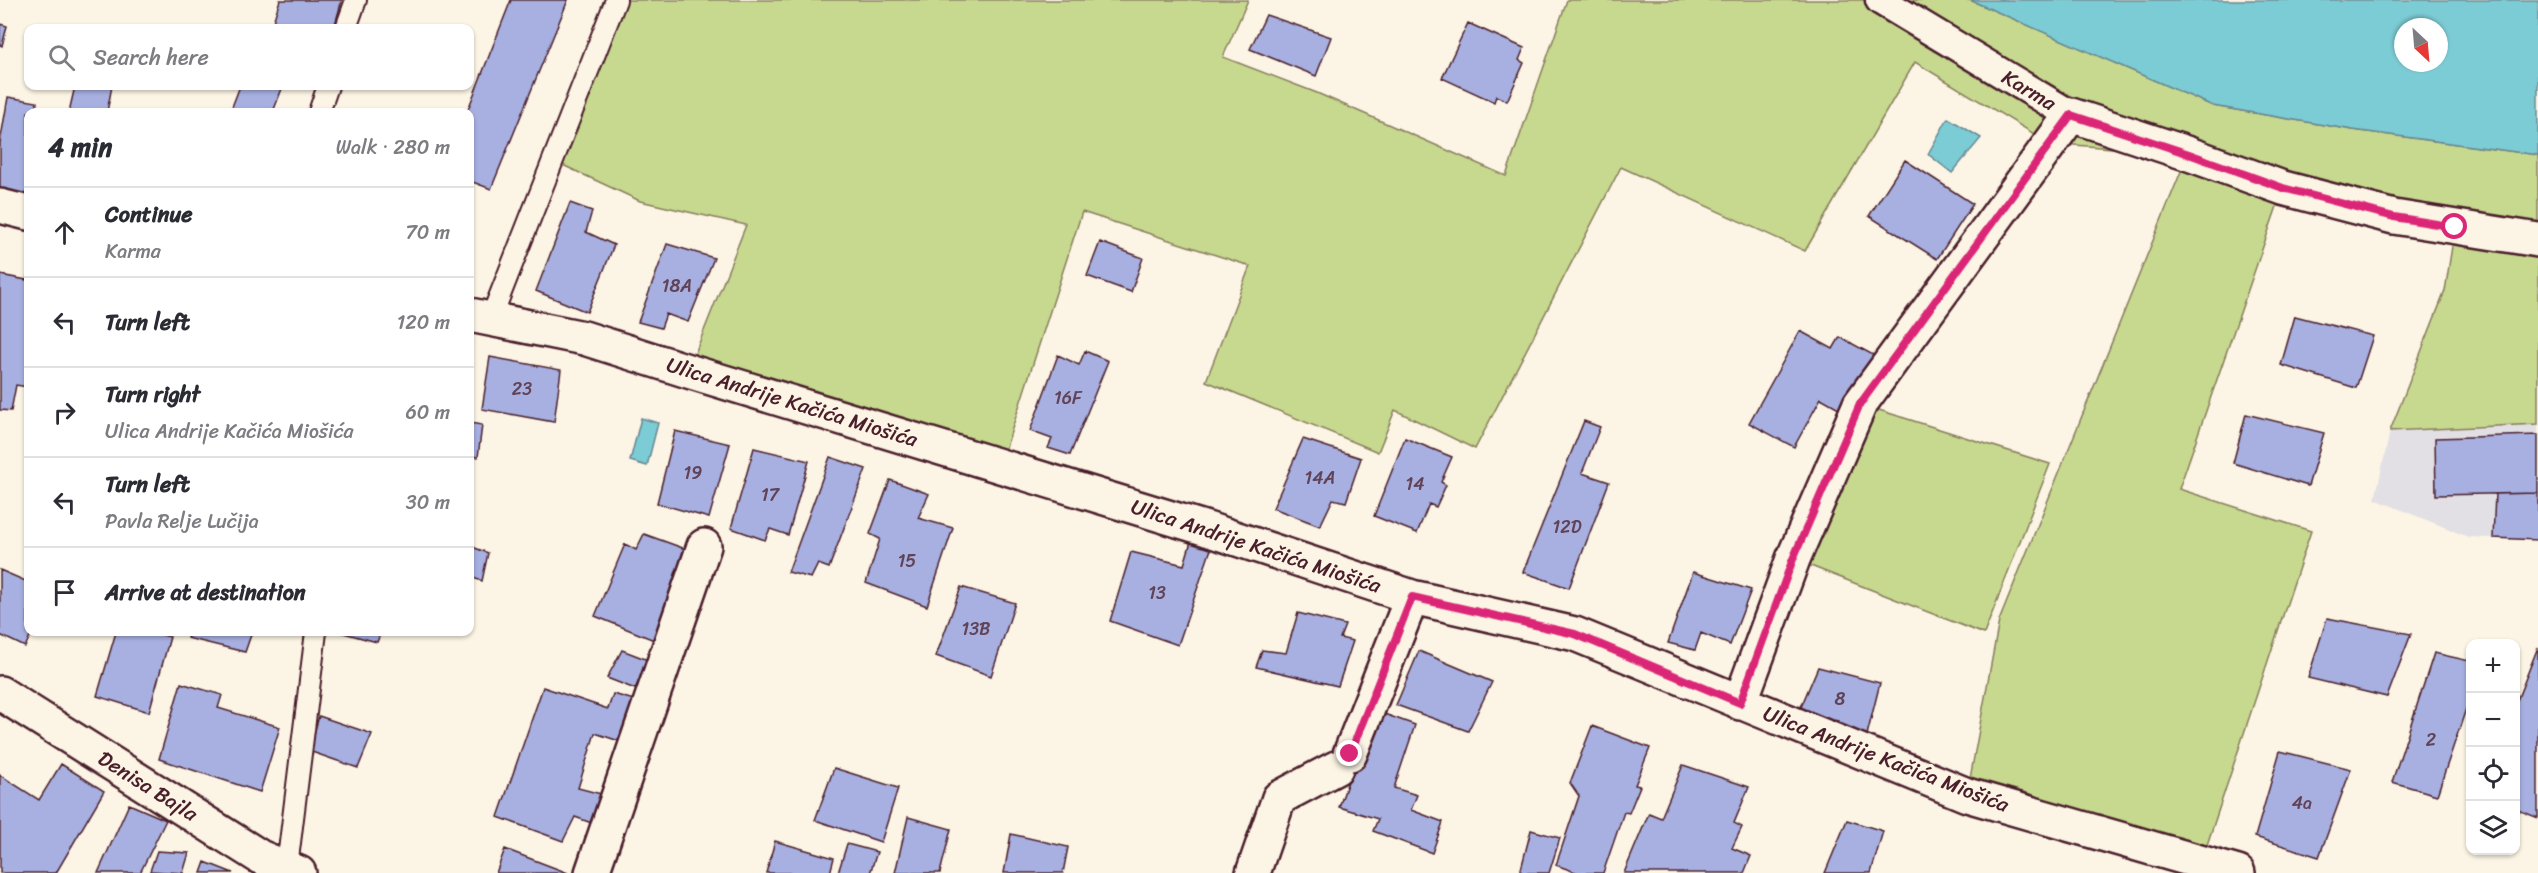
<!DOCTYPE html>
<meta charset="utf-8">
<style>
body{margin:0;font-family:Sriracha,sans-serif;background:#f7f7f7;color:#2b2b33}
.controls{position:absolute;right:18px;bottom:18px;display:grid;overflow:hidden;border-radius:12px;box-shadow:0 2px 4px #0004}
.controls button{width:54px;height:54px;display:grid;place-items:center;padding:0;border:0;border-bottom:2px solid #e1e1e2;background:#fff;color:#2b2b33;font:30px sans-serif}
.compass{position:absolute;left:2394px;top:18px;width:54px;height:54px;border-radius:50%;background:#fff;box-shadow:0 2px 4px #0004;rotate:154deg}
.stop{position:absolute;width:18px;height:18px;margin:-14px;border:4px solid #db2777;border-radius:50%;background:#fff}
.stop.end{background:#db2777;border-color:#fff;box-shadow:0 2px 6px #0008}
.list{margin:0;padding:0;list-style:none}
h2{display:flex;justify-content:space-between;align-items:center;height:78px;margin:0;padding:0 24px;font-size:26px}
h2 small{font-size:20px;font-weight:400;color:#7c7c81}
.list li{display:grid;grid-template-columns:39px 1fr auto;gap:18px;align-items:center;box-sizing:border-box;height:90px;padding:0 24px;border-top:2px solid #e1e1e2}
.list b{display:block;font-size:22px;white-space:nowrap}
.list p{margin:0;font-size:20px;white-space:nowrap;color:#7c7c81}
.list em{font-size:20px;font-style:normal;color:#7c7c81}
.icon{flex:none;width:33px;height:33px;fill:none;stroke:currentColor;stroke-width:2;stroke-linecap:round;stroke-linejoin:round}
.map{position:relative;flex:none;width:2538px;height:873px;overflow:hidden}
.search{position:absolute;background:#fff;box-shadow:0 2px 4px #0004;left:24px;top:24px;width:450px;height:66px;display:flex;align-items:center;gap:15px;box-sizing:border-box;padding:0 21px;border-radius:12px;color:#7c7c81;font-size:22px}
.panel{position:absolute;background:#fff;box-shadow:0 2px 4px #0004;left:24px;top:108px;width:450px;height:528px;border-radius:12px}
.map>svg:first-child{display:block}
.built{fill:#e2e0e4}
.green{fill:#c6d98f;stroke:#887c5d;stroke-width:1.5}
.water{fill:#7cccd5;stroke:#688791;stroke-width:1.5;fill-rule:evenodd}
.building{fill:#a7b0e0;stroke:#4a1f2b;stroke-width:1.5}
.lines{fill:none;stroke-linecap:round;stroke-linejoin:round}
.service-casing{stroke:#4a1f2b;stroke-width:24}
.pedestrian-casing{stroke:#4a1f2b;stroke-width:33}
.minor-casing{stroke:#4a1f2b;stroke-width:38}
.service{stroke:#fcf5e5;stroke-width:20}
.pedestrian{stroke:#fcf5e5;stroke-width:28}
.minor{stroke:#fcf5e5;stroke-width:33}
.route{stroke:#db2777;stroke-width:8}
.labels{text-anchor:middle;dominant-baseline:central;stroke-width:6;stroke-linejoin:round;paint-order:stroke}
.number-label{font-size:18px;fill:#614358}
.street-label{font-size:21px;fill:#4a1f2b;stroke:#fcf5e5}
</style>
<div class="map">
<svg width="2538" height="873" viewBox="0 0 2538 873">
<rect width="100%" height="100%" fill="#fcf5e5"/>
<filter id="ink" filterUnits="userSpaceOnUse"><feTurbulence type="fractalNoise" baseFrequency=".0167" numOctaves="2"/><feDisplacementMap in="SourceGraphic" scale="12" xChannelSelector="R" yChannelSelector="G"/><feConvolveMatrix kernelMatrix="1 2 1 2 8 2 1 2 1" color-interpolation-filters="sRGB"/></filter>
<g filter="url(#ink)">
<!-- built -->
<path class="built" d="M 2538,424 L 2538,540 L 2468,537 L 2375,499 L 2390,431 Z"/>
<!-- green -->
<path class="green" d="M 616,0 L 1248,0 L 1223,57 L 1317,93 L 1506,176 L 1567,0 L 1970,0 L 2213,106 L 2353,130 L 2538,155 L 2538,424 L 2390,431 L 2445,291 L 2455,227 L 2283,189 L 2179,489 L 2311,531 L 2201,863 L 1967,795 L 1999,621 L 2188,154 L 2049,143 L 1915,62 L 1805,251 L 1621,167 L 1475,449 L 1395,410 L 1378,452 L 1206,381 L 1250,266 L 1082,212 L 1000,466 L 688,371 L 746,225 L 640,201 L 552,160 Z
M 1860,404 L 2050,464 L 1984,634 L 1793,559 Z"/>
<!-- water -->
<path class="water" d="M 1970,0 L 2538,0 L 2538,155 L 2353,130 L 2213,106 ZM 2403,27 L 2439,27 L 2439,63 L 2403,63 Z
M 1948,118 L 1981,138 L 1952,173 L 1928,154 Z
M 641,418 L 658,423 L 647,466 L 630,461 Z"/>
<!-- building -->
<path class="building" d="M 280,0 L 342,0 L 334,28 L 271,28 Z
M 511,0 L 568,0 L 491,189 L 470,181 L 470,112 L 467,112 Z
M 1266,15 L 1331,37 L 1316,76 L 1250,49 Z
M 1468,23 L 1524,48 L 1519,60 L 1524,63 L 1507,101 L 1496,96 L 1494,102 L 1442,78 Z
M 0,24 L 7,26 L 2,46 L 0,45 Z
M 75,86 L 112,86 L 107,112 L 69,112 Z
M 240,86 L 283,86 L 273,112 L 230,112 Z
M 8,97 L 37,102 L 36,112 L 28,112 L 28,213 L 0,206 L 0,143 Z
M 1905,160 L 1973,204 L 1937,259 L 1869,216 Z
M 570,203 L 592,211 L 586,232 L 614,245 L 587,312 L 536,291 Z
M 1100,242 L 1143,258 L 1131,292 L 1087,276 Z
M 667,244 L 714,258 L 688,322 L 666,314 L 661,328 L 638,322 Z
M 28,272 L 28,387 L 16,385 L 11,411 L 0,410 L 0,275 L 27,280 Z
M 2295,316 L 2373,336 L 2356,388 L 2281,365 Z
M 1800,331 L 1833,349 L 1840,337 L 1875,356 L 1844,411 L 1821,398 L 1794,447 L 1749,423 Z
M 1085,351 L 1108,361 L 1070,455 L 1048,448 L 1052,439 L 1030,431 L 1058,355 L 1079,365 Z
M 490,357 L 561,370 L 554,422 L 482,409 Z
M 2246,414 L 2324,433 L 2308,486 L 2233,463 Z
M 1584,421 L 1600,427 L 1582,473 L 1609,482 L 1569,588 L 1523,572 Z
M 470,423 L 482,425 L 478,457 L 470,456 Z
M 675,431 L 730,444 L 709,518 L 657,503 Z
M 2538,435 L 2538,493 L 2436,495 L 2435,438 Z
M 1405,438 L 1452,457 L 1441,482 L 1446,485 L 1436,507 L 1429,504 L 1417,533 L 1374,516 Z
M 1303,439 L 1361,458 L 1346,502 L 1333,499 L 1320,526 L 1273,508 Z
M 754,448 L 809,461 L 788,535 L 770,529 L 765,540 L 731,528 Z
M 830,457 L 866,469 L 829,568 L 818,564 L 811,578 L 788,572 Z
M 890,480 L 929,494 L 918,518 L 953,528 L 927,606 L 866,583 L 880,539 L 870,534 Z
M 2538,493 L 2538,540 L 2493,538 L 2495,494 Z
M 644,534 L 691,551 L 654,640 L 595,616 L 625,544 L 636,550 Z
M 1192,538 L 1212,546 L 1178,645 L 1110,621 L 1131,552 L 1184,565 Z
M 470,546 L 488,553 L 482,581 L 470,577 Z
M 0,570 L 28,582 L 28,632 L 32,632 L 25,647 L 0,635 Z
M 1693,572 L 1751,590 L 1730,645 L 1701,633 L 1695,650 L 1668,643 Z
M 961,587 L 1015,603 L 991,676 L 936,656 Z
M 1298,613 L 1345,625 L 1340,638 L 1353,641 L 1338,686 L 1256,667 L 1262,650 L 1286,653 Z
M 2327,618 L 2411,634 L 2387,697 L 2308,678 Z
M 116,632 L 152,632 L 170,637 L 149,712 L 97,696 Z
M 189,632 L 252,632 L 245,652 L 187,638 Z
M 340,632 L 381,632 L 377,642 Z
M 2538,647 L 2538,818 L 2516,809 L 2516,703 Z
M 622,650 L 648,660 L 635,689 L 607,678 Z
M 1419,651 L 1492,682 L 1468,731 L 1396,705 Z
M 2434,653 L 2470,661 L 2470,697 L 2437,795 L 2392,782 Z
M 1818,667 L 1880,683 L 1866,739 L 1838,728 L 1838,721 L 1798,714 Z
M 181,683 L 222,695 L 218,708 L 280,727 L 260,792 L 159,759 Z
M 543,687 L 608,709 L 613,694 L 634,700 L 619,741 L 595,733 L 578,788 L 609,796 L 597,825 L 575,817 L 563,841 L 498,817 Z
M 1373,710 L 1415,725 L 1394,788 L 1417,795 L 1411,810 L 1443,822 L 1432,853 L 1373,831 L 1378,819 L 1339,807 Z
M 319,716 L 372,734 L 358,768 L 309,751 Z
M 1592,726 L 1650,748 L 1635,785 L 1640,786 L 1629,813 L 1624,812 L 1603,873 L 1578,873 L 1556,865 L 1579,796 L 1570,783 Z
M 2280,751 L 2351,769 L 2319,857 L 2255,837 Z
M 61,764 L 104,791 L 56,873 L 0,873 L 0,775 L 39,800 Z
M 1683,765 L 1749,787 L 1734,823 L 1742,827 L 1732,848 L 1751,856 L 1744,873 L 1624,873 L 1649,813 L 1661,818 Z
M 834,768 L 898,788 L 881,842 L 815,820 Z
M 129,804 L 166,820 L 140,873 L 98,873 Z
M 908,817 L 951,829 L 940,873 L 895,873 Z
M 1847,820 L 1883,831 L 1871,873 L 1825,873 Z
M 1531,830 L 1560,838 L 1549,873 L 1520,873 Z
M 1011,834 L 1068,847 L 1063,873 L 1004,873 Z
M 775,841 L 834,858 L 830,873 L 766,873 Z
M 847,844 L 877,852 L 870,873 L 838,873 Z
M 505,849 L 568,873 L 496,873 Z
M 157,851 L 189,853 L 183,873 L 150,871 Z
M 205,862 L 233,873 L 201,873 Z"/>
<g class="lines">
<!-- service casing -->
<g class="service-casing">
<path id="service" d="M 346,28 L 356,0
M 319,112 L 328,86
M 491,318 L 616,0
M 287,867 L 316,632"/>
</g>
<!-- pedestrian casing -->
<g class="pedestrian-casing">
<path id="pedestrian" d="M 1880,0 L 2071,115"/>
</g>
<!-- minor casing -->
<g class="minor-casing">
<path id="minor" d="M 0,206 L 28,213
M 470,315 L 584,338 L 688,371 L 1207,529 L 1412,597 L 1575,634 L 1967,795 L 2238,873
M 0,693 L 260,857 L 299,873
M 1740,703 L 1793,559 L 1860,404 L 2071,115 L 2189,154 L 2283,188 L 2394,217 L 2538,240
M 1350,754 L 1412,597
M 592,873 L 704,546
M 1253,873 L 1279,798 L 1336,768"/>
</g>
<!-- service -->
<use href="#service" class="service"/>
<!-- pedestrian -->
<use href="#pedestrian" class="pedestrian"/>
<!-- minor -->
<use href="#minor" class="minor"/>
</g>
</g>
<g class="lines" filter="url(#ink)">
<!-- route -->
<path class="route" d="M 1350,754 L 1412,597 L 1575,634 L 1740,703 L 1793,559 L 1860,404 L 2071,115 L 2189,154 L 2283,188 L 2394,217 L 2455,227"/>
</g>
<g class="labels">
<!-- number labels -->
<g class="number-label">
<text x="677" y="286">18A</text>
<text x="522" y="389">23</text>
<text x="1068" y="398">16F</text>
<text x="693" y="473">19</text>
<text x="1320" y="478">14A</text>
<text x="1415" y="484">14</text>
<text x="770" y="495">17</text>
<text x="1567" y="527">12D</text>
<text x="907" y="561">15</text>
<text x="1157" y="593">13</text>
<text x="976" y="629">13B</text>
<text x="1840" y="699">8</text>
<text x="2431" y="740">2</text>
<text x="2302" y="803">4a</text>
</g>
<!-- street labels -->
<g class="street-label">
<text transform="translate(2029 90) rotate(31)">Karma</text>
<text transform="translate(792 402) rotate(17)">Ulica Andrije Kačića Miošića</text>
<text transform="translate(1256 546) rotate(18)">Ulica Andrije Kačića Miošića</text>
<text transform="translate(1886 759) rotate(21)">Ulica Andrije Kačića Miošića</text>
<text transform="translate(148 786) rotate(32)">Denisa Bajla</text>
</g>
</g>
</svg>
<div class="controls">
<button>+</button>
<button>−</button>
<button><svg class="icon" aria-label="locate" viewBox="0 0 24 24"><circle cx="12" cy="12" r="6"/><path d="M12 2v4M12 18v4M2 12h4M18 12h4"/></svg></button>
<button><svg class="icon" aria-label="layers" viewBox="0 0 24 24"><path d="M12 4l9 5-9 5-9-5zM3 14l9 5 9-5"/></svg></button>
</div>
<svg class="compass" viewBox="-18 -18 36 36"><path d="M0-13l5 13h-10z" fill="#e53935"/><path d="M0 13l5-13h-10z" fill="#7c7c81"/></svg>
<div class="stop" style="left:2455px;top:227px"></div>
<div class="stop end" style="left:1350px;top:754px"></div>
<div class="search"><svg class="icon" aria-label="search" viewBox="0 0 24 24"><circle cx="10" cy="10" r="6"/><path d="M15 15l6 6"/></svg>Search here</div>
<section class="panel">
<h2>4 min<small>Walk · 280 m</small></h2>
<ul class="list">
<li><svg class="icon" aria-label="ahead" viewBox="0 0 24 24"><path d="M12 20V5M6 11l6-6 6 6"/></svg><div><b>Continue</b><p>Karma</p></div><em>70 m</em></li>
<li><svg class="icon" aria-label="left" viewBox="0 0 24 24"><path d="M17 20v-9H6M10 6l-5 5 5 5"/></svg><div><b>Turn left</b></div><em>120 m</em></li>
<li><svg class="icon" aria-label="right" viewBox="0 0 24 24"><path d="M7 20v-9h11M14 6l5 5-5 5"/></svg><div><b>Turn right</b><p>Ulica Andrije Kačića Miošića</p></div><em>60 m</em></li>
<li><svg class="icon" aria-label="left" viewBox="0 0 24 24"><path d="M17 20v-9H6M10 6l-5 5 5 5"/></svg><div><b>Turn left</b><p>Pavla Relje Lučija</p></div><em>30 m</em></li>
<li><svg class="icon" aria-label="arrive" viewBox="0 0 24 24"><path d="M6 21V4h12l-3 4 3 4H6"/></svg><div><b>Arrive at destination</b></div></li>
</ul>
</section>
</div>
